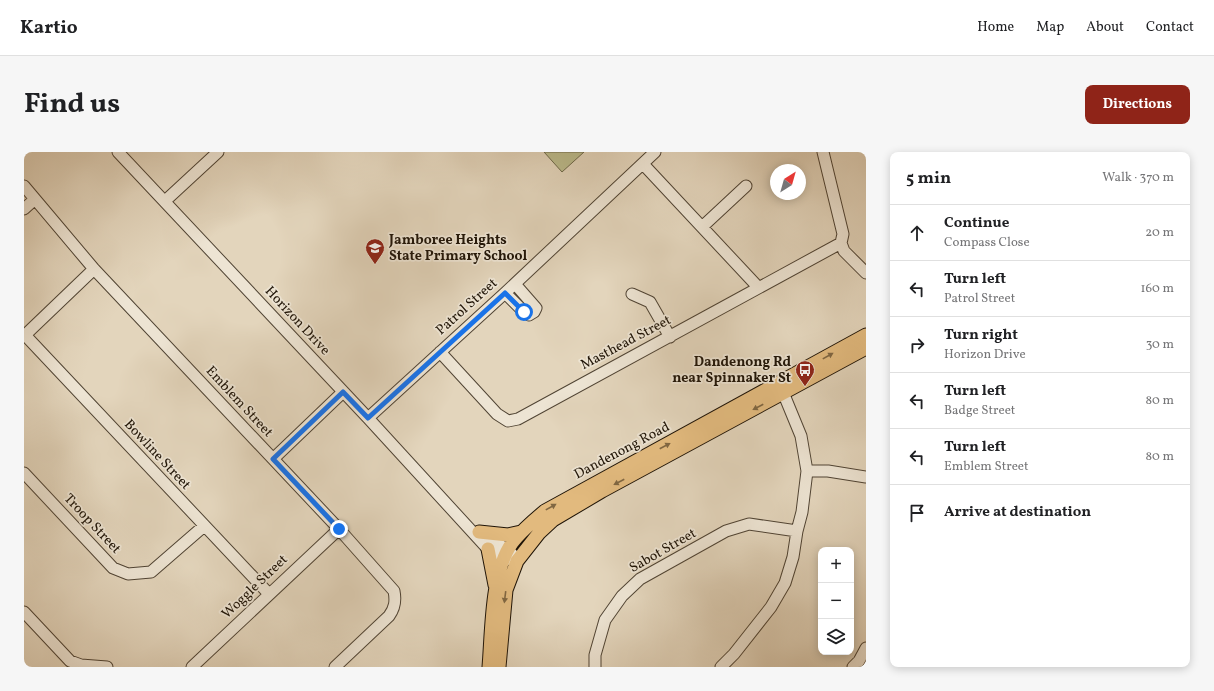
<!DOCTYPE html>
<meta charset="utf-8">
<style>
body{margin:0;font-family:Vollkorn,serif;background:#f6f6f6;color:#202124}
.controls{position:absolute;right:12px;bottom:12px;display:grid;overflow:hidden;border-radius:8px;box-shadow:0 2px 10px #0003}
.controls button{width:36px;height:36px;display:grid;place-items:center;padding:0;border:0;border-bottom:1px solid #e0e0e0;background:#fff;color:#202124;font:20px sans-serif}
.compass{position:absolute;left:746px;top:12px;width:36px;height:36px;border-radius:50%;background:#fff;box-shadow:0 2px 10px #0003;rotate:37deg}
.stop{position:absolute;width:12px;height:12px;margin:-9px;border:3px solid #1a73e8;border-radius:50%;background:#fff}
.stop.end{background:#1a73e8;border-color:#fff;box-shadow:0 1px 4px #0008}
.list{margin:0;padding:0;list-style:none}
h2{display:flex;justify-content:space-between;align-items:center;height:52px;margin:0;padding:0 16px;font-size:17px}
h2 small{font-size:13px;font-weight:400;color:#757577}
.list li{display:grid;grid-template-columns:26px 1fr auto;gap:12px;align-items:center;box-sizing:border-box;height:56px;padding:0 16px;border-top:1px solid #e0e0e0}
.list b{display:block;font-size:15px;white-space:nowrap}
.list p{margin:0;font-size:13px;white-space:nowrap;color:#757577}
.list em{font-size:13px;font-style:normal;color:#757577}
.icon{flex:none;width:22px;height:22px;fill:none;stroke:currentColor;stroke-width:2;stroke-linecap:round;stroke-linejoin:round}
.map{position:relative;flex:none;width:842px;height:515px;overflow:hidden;border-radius:8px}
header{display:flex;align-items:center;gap:24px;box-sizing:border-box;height:56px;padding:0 20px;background:#fff;border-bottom:1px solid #e0e0e0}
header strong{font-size:19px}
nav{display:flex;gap:22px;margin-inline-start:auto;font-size:14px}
.intro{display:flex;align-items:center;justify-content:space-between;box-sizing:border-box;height:96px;padding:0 24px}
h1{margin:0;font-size:28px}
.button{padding:10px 18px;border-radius:8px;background:#8f2418;color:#fff;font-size:14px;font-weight:700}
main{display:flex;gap:24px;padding:0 24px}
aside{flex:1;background:#fff;border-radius:8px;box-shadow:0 2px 10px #0003}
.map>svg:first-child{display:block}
.green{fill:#bbbb8c;stroke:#6d684a}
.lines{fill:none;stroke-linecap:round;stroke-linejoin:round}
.minor-casing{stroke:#504434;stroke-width:13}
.major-casing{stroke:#1f1407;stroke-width:15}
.minor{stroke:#ede4d3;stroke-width:11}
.major{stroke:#e2ba7e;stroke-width:13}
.oneway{fill:#806742}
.route{stroke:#1a73e8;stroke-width:5}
.labels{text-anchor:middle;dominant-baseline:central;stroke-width:3.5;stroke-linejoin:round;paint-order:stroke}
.poi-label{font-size:14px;font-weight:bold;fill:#1f1407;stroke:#ede4d3;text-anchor:start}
.street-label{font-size:14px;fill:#1f1407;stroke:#ede4d3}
</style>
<header>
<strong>Kartio</strong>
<nav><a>Home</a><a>Map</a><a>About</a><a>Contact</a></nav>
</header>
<div class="intro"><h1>Find us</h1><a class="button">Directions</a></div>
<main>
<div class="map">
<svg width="842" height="515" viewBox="0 0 842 515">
<rect width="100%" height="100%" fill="#e3d5bc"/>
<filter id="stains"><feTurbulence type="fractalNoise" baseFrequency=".005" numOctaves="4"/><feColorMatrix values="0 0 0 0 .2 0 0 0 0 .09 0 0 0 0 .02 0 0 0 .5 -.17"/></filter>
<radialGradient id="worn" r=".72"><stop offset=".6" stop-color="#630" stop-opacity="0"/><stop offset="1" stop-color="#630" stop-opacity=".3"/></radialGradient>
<!-- green -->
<path class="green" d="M 520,0 L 560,0 L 538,20 Z"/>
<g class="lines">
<!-- minor casing -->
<g class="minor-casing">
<path id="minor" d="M 94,0 L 344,266 L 464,397 L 480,406 L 488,408
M 799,0 L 819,82 L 817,91 L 820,99 L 842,121
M 619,12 L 734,135
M 0,34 L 70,117 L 315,377 L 370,439 C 372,449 371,456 365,464 L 311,515
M 141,49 L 194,0
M 0,57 L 11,47
M 678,75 L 722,34
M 481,141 L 500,160 L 505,163 L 510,160 L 512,156 L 491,132
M 608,142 L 626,150 L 646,185
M 1,183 L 245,442
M 0,184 L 70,117
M 416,200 L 473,262 L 484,269 L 494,267 L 817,91
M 344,266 L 481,141 L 631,0
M 249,307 L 319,240
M 783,319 L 804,319 L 842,325
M 0,321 L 89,416 L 104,422 L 127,420 L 180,374
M 455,380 L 484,398 L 490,404
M 0,460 L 46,509 L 57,513 L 83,515
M 168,515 L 315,377
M 571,515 L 571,503 L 581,468 L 598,444 L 616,427 L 702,379 L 725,372 L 773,379
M 697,515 L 710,502 L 747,455 L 761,431 L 769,405 L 773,379 L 778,360 L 783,319 L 777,284 L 756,233
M 829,515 L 835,509 L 842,496"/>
</g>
<!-- major casing -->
<g class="major-casing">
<path id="major" d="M 455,380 L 484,383 L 497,380
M 464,397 L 471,433
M 465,515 C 468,480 467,420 488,391 C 497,379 509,369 521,359 L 842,183
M 475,515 L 482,438 L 493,409 L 515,381 L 529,368 L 578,339 L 842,196"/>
</g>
<!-- minor -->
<use href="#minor" class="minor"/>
<!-- major -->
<use href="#major" class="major"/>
</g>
<!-- one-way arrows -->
<defs><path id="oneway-solid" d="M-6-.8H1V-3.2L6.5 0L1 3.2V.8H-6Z"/></defs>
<g class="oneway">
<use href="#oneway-solid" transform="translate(804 204) rotate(-29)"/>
<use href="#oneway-solid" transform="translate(734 255) rotate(152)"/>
<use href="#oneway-solid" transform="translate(641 294) rotate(-28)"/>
<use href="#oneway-solid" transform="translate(595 330) rotate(152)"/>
<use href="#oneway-solid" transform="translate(527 355) rotate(-29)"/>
<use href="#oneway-solid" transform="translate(481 445) rotate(97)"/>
</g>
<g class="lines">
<!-- route -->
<path class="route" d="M 315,377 L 249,307 L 319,240 L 344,266 L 481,141 L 500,160"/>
</g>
<!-- icons -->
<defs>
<g id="school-pin" transform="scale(1)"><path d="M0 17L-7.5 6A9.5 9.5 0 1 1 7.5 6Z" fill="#8f2418" stroke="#ede4d3"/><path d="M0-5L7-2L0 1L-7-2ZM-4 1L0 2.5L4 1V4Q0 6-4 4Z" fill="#fff"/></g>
<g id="bus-pin" transform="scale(1)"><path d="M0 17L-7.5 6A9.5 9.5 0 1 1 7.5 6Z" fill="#8f2418" stroke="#ede4d3"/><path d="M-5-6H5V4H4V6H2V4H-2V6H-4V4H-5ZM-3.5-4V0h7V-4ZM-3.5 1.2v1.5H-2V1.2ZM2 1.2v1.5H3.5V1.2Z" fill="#fff"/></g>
</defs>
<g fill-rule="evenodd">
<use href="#school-pin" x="351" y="96"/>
<use href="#bus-pin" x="781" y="218"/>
</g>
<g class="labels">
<!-- poi labels -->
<g class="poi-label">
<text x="365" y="88">Jamboree Heights<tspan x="365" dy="16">State Primary School</tspan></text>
<text x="767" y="210" text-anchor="end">Dandenong Rd<tspan x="767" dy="16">near Spinnaker St</tspan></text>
</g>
<!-- street labels -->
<g class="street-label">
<text transform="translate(443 155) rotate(-42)">Patrol Street</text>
<text transform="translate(273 169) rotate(47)">Horizon Drive</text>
<text transform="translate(602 191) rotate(-28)">Masthead Street</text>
<text transform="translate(215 250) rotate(47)">Emblem Street</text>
<text transform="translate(598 299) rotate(-28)">Dandenong Road</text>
<text transform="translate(133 303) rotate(47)">Bowline Street</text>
<text transform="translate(68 372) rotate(47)">Troop Street</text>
<text transform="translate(639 399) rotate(-30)">Sabot Street</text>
<text transform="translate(231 435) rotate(-44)">Woggle Street</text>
</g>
</g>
<rect width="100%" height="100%" filter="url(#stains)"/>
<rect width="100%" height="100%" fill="url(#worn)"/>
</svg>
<div class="controls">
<button>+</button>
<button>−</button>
<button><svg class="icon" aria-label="layers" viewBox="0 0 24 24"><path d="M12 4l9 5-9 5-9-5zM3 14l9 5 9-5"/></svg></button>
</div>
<svg class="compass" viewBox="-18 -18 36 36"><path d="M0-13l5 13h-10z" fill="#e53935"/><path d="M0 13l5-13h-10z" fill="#757577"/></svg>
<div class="stop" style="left:500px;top:160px"></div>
<div class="stop end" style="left:315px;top:377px"></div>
</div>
<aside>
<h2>5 min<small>Walk · 370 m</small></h2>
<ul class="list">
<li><svg class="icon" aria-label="ahead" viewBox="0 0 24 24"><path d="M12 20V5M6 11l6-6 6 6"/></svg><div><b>Continue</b><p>Compass Close</p></div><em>20 m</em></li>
<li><svg class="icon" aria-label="left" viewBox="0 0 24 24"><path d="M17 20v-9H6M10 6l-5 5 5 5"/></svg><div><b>Turn left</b><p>Patrol Street</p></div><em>160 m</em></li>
<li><svg class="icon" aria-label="right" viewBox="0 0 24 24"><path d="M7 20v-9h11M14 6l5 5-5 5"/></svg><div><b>Turn right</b><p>Horizon Drive</p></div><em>30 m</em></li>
<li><svg class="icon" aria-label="left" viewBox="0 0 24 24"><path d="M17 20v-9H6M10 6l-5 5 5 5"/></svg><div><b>Turn left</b><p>Badge Street</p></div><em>80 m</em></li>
<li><svg class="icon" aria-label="left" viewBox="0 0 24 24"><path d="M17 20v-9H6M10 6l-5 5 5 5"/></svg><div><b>Turn left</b><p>Emblem Street</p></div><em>80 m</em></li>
<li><svg class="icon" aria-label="arrive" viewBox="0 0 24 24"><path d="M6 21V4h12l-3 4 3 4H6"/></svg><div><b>Arrive at destination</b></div></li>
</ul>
</aside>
</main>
